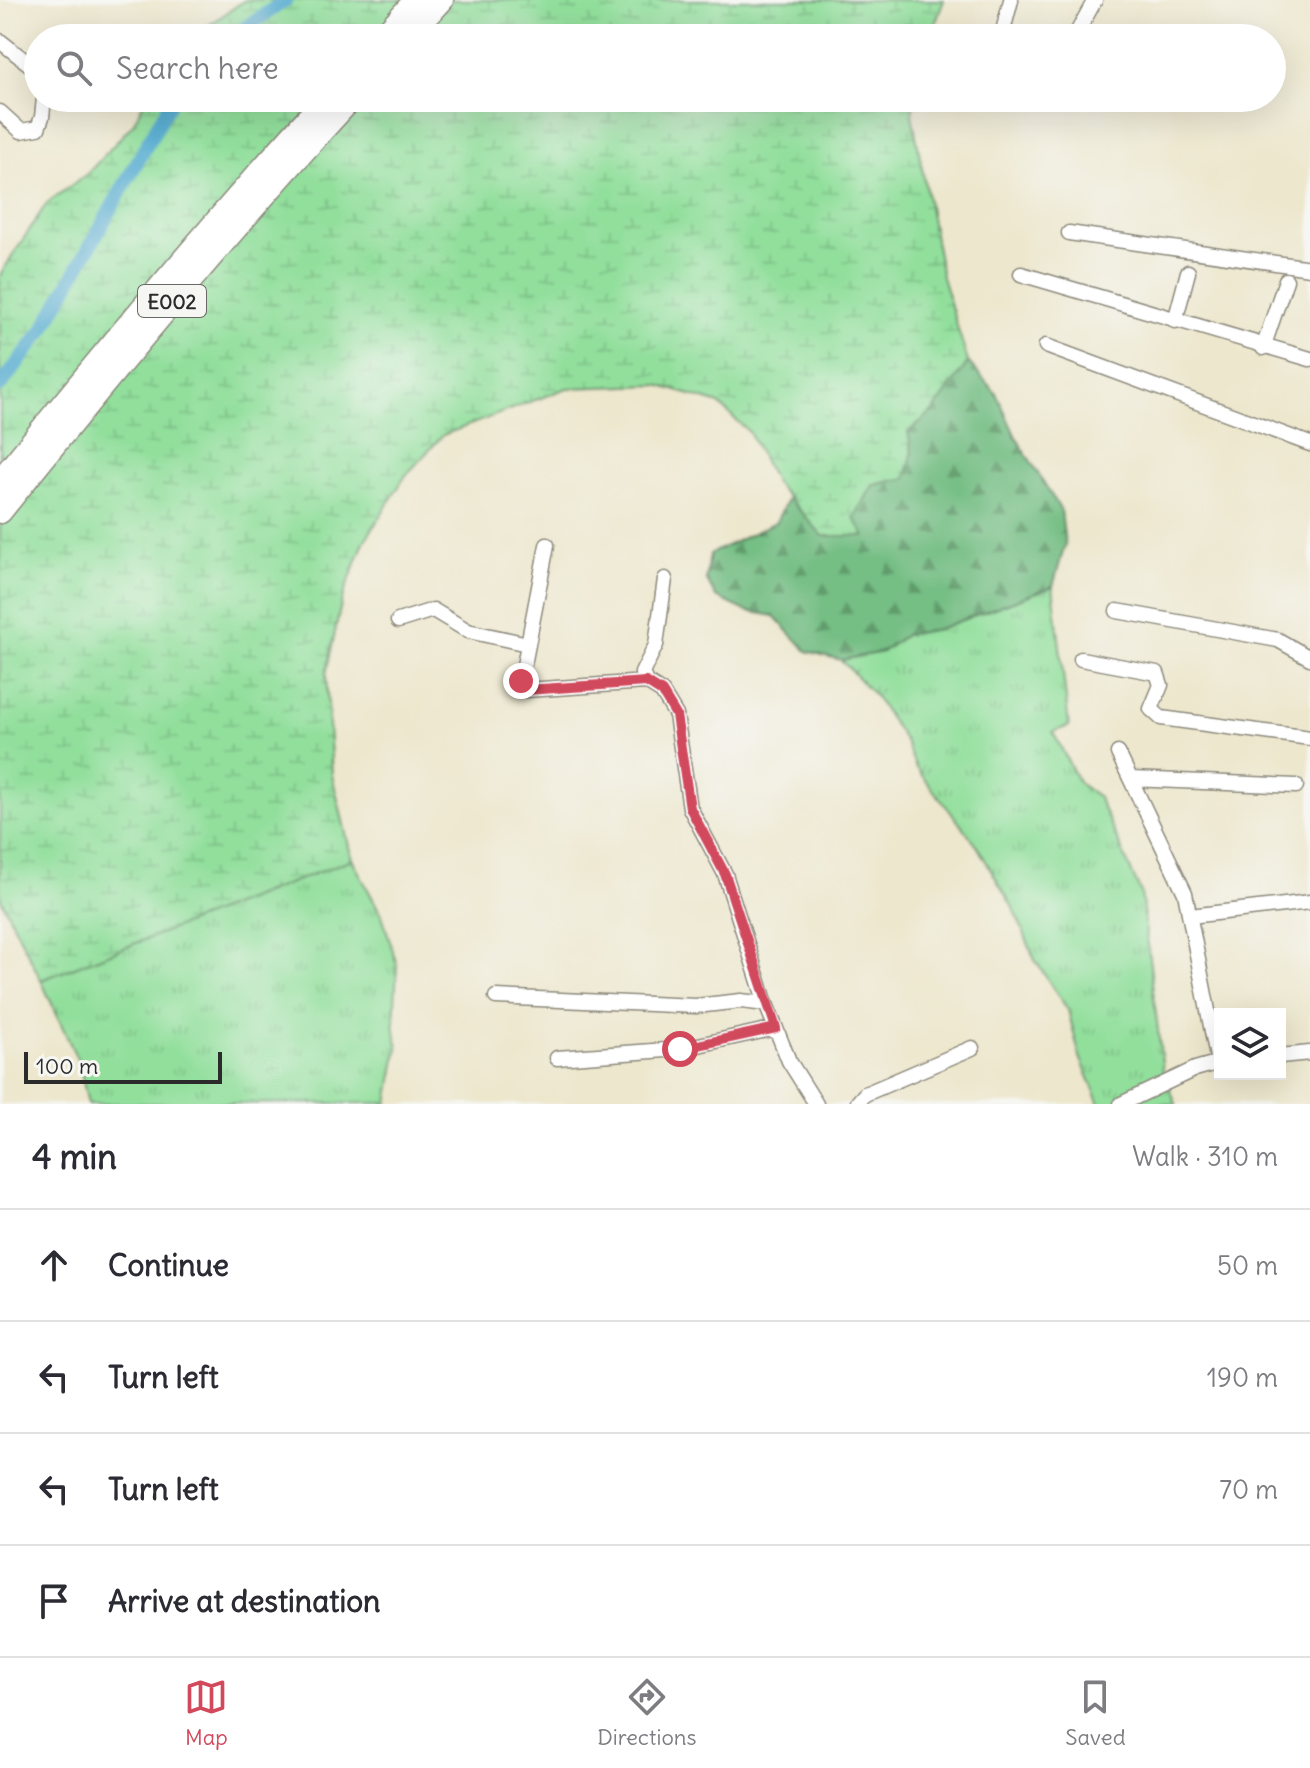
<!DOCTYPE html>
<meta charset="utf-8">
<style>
body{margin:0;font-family:Delius,sans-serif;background:#f7f7f7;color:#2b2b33}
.controls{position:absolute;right:24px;bottom:24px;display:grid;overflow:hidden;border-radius:0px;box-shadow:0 8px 32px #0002}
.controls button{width:72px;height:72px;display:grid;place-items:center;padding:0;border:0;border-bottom:2px solid #e1e1e2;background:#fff;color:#2b2b33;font:40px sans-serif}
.scale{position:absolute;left:24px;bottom:20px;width:198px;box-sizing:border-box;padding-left:8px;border:4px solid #2b2b2b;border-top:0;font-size:22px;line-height:28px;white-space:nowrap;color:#2b2b2b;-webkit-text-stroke:6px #f6f6f2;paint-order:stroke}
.stop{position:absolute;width:24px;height:24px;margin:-18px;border:6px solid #d1495b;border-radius:50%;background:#fff}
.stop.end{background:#d1495b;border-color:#fff;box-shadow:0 2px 8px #0008}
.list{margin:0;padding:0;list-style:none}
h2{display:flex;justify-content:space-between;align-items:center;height:104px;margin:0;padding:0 32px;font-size:34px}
h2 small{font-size:26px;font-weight:400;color:#7c7c81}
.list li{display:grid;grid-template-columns:52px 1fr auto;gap:24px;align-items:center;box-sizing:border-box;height:112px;padding:0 32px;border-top:2px solid #e1e1e2}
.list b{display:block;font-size:30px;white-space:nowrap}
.list em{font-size:26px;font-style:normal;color:#7c7c81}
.icon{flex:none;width:44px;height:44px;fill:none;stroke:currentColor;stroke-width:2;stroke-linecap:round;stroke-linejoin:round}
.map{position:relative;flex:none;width:1310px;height:1104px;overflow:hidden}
.search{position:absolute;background:#fff;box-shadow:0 8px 32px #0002;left:24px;right:24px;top:24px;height:88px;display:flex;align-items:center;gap:20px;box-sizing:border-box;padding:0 28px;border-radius:44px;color:#7c7c81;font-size:30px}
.sheet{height:552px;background:#fff}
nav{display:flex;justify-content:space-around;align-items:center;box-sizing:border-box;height:112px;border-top:2px solid #e1e1e2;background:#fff;font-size:22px;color:#7c7c81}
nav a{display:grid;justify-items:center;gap:4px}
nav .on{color:#d1495b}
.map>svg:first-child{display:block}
.grass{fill:url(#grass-tufts);stroke:#5e8564;stroke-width:2}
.forest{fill:url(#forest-firs);stroke:#507458;stroke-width:2}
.wetland{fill:url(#wetland-marsh);stroke:#5e8564;stroke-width:2}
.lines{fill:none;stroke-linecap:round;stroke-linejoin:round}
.canal{stroke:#53aad0;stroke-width:14}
.minor-casing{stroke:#8c897c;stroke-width:17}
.motorway-casing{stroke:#8c897c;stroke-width:27}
.minor{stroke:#fff;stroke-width:14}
.motorway{stroke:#fff;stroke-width:24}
.route{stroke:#d1495b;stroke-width:10}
.labels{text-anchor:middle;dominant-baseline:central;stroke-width:6;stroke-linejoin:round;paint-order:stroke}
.shield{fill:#f6f6f2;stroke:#686867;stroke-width:2}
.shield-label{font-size:20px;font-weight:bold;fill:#2b2b2b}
</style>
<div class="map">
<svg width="1310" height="1104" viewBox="0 0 1310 1104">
<defs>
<pattern id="grass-tufts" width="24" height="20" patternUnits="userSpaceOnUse" patternTransform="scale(2)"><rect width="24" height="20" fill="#92df9c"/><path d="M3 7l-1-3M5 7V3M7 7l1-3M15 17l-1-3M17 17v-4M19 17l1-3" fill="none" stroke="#7ec087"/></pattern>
<pattern id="forest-firs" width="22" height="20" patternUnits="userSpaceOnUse" patternTransform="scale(2)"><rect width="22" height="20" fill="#75be84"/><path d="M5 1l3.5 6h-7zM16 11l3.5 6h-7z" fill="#609b6c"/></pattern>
<pattern id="wetland-marsh" width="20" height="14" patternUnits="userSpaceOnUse" patternTransform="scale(2)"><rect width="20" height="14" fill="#92df9c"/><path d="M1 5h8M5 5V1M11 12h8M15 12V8" fill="none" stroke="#7ec087"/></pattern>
</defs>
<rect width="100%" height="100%" fill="#f6f6f2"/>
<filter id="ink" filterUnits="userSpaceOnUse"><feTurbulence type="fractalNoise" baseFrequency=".0125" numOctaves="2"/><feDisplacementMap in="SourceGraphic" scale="16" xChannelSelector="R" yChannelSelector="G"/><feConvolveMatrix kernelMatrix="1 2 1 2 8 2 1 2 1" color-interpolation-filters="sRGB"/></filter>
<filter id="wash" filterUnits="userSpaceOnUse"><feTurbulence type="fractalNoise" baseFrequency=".006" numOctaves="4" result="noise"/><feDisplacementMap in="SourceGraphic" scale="32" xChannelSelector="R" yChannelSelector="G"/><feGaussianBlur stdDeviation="1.8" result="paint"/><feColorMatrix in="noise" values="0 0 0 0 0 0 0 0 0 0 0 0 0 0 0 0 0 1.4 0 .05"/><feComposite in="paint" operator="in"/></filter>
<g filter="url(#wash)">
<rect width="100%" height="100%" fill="#ede7cd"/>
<!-- grass -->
<path class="grass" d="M 1053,586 L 1069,726 L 1053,732 L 1079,783 L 1098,797 L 1141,893 L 1163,1071 L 1176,1104 L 1100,1104 L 1080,1057 L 1068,1010 L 1035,960 L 1015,911 L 976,844 L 916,768 L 905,741 L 874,695 L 841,660 L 882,652 L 905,635 L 938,629 Z
M 352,859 L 383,918 L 397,965 L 394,1024 L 398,1047 L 388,1103 L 88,1104 L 79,1063 L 41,980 Z"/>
<!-- forest -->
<path class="forest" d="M 968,362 L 996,393 L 1016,437 L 1061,511 L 1065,545 L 1053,586 L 938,629 L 905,635 L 882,652 L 841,660 L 807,651 L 774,616 L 746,611 L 716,597 L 706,579 L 710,554 L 776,522 L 788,498 L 823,536 L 864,536 L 854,518 L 873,485 L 906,478 L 912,454 L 908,432 L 933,411 Z"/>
<!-- wetland -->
<path class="wetland" d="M 245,0 L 944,0 L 930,38 L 191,38 Z
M 146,98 L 915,98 L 912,114 L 942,277 L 968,362 L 933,411 L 908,432 L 912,454 L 906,478 L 873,485 L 854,518 L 865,536 L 823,536 L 775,483 L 749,432 L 719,404 L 658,385 L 567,388 L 443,435 L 406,475 L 364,542 L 342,599 L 326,674 L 332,775 L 352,859 L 41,980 L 0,897 L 0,275 L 47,203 L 88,173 L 133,124 Z"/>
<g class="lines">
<!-- canal -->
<path class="canal" d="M 230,38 L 286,0
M 0,386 L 43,330 L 173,98"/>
</g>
</g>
<g filter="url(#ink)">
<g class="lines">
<!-- minor casing -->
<g class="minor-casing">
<path id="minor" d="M 1005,38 L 1003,31 L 1011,0
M 1074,38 L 1095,0
M 0,41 L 38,71
M 0,112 L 21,131 L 38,128 L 42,117 L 44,98
M 1069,233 L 1310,268
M 1021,274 L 1310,359
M 1175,321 L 1188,272
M 1046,346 L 1310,444
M 1263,348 L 1286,280
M 547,545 L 521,681 L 526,690 L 646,682
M 665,579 L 656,645 L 642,673 L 646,682 L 662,692 L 676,715 L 690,808 L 725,874 L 766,1004 L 789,1061 L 816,1104
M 1117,611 L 1278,640 L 1310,658
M 398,621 L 433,610 L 468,631 L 528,644
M 1081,659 L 1157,673 L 1161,685 L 1151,709 L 1161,718 L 1310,738
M 1118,753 L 1185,893 L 1218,1062
M 1131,779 L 1296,786
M 1190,916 L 1310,902
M 496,997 L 696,1006 L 741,1001 L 766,1004
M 1280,1056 L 1310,1053
M 557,1058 L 680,1049 L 776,1028
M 858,1102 L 865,1094 L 972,1048
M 1121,1104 L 1195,1069 L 1220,1062"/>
</g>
<!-- motorway casing -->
<g class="motorway-casing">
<path id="motorway" d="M 382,38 L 417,0
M 406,38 L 441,0
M 0,482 C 106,351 213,222 327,98
M 0,511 C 113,370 228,231 351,98"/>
</g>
<!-- minor -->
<use href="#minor" class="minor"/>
<!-- motorway -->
<use href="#motorway" class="motorway"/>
</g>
</g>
<g class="lines" filter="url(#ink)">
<!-- route -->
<path class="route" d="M 521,681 L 526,690 L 646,682 L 662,692 L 676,715 L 690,808 L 725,874 L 776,1028 L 680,1049"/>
</g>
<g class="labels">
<!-- shield labels -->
<rect class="shield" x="138" y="285" width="68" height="32" rx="6"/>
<g class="shield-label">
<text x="172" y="301">E002</text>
</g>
</g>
</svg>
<div class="controls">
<button><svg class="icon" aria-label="layers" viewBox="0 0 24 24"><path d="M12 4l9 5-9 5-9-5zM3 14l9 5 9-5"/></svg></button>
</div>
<div class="scale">100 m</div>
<div class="stop" style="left:680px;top:1049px"></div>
<div class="stop end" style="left:521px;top:681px"></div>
<div class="search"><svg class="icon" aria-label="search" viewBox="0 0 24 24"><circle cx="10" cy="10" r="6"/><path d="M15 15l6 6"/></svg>Search here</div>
</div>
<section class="sheet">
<h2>4 min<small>Walk · 310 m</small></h2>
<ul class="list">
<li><svg class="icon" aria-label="ahead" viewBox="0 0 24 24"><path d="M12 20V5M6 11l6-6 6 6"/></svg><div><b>Continue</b></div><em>50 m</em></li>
<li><svg class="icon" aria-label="left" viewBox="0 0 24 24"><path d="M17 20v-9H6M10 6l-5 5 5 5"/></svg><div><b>Turn left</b></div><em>190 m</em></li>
<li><svg class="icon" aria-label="left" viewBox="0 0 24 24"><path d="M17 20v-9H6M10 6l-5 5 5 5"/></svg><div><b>Turn left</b></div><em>70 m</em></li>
<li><svg class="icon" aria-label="arrive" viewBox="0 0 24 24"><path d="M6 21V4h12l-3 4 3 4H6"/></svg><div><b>Arrive at destination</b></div></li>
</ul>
</section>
<nav>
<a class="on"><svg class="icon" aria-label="map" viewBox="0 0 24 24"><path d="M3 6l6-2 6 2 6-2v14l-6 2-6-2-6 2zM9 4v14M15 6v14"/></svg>Map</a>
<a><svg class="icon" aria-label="directions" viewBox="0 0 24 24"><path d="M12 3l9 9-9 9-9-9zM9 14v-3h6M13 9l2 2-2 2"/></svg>Directions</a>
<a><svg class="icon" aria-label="saved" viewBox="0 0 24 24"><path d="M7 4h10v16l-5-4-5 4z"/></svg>Saved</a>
</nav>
